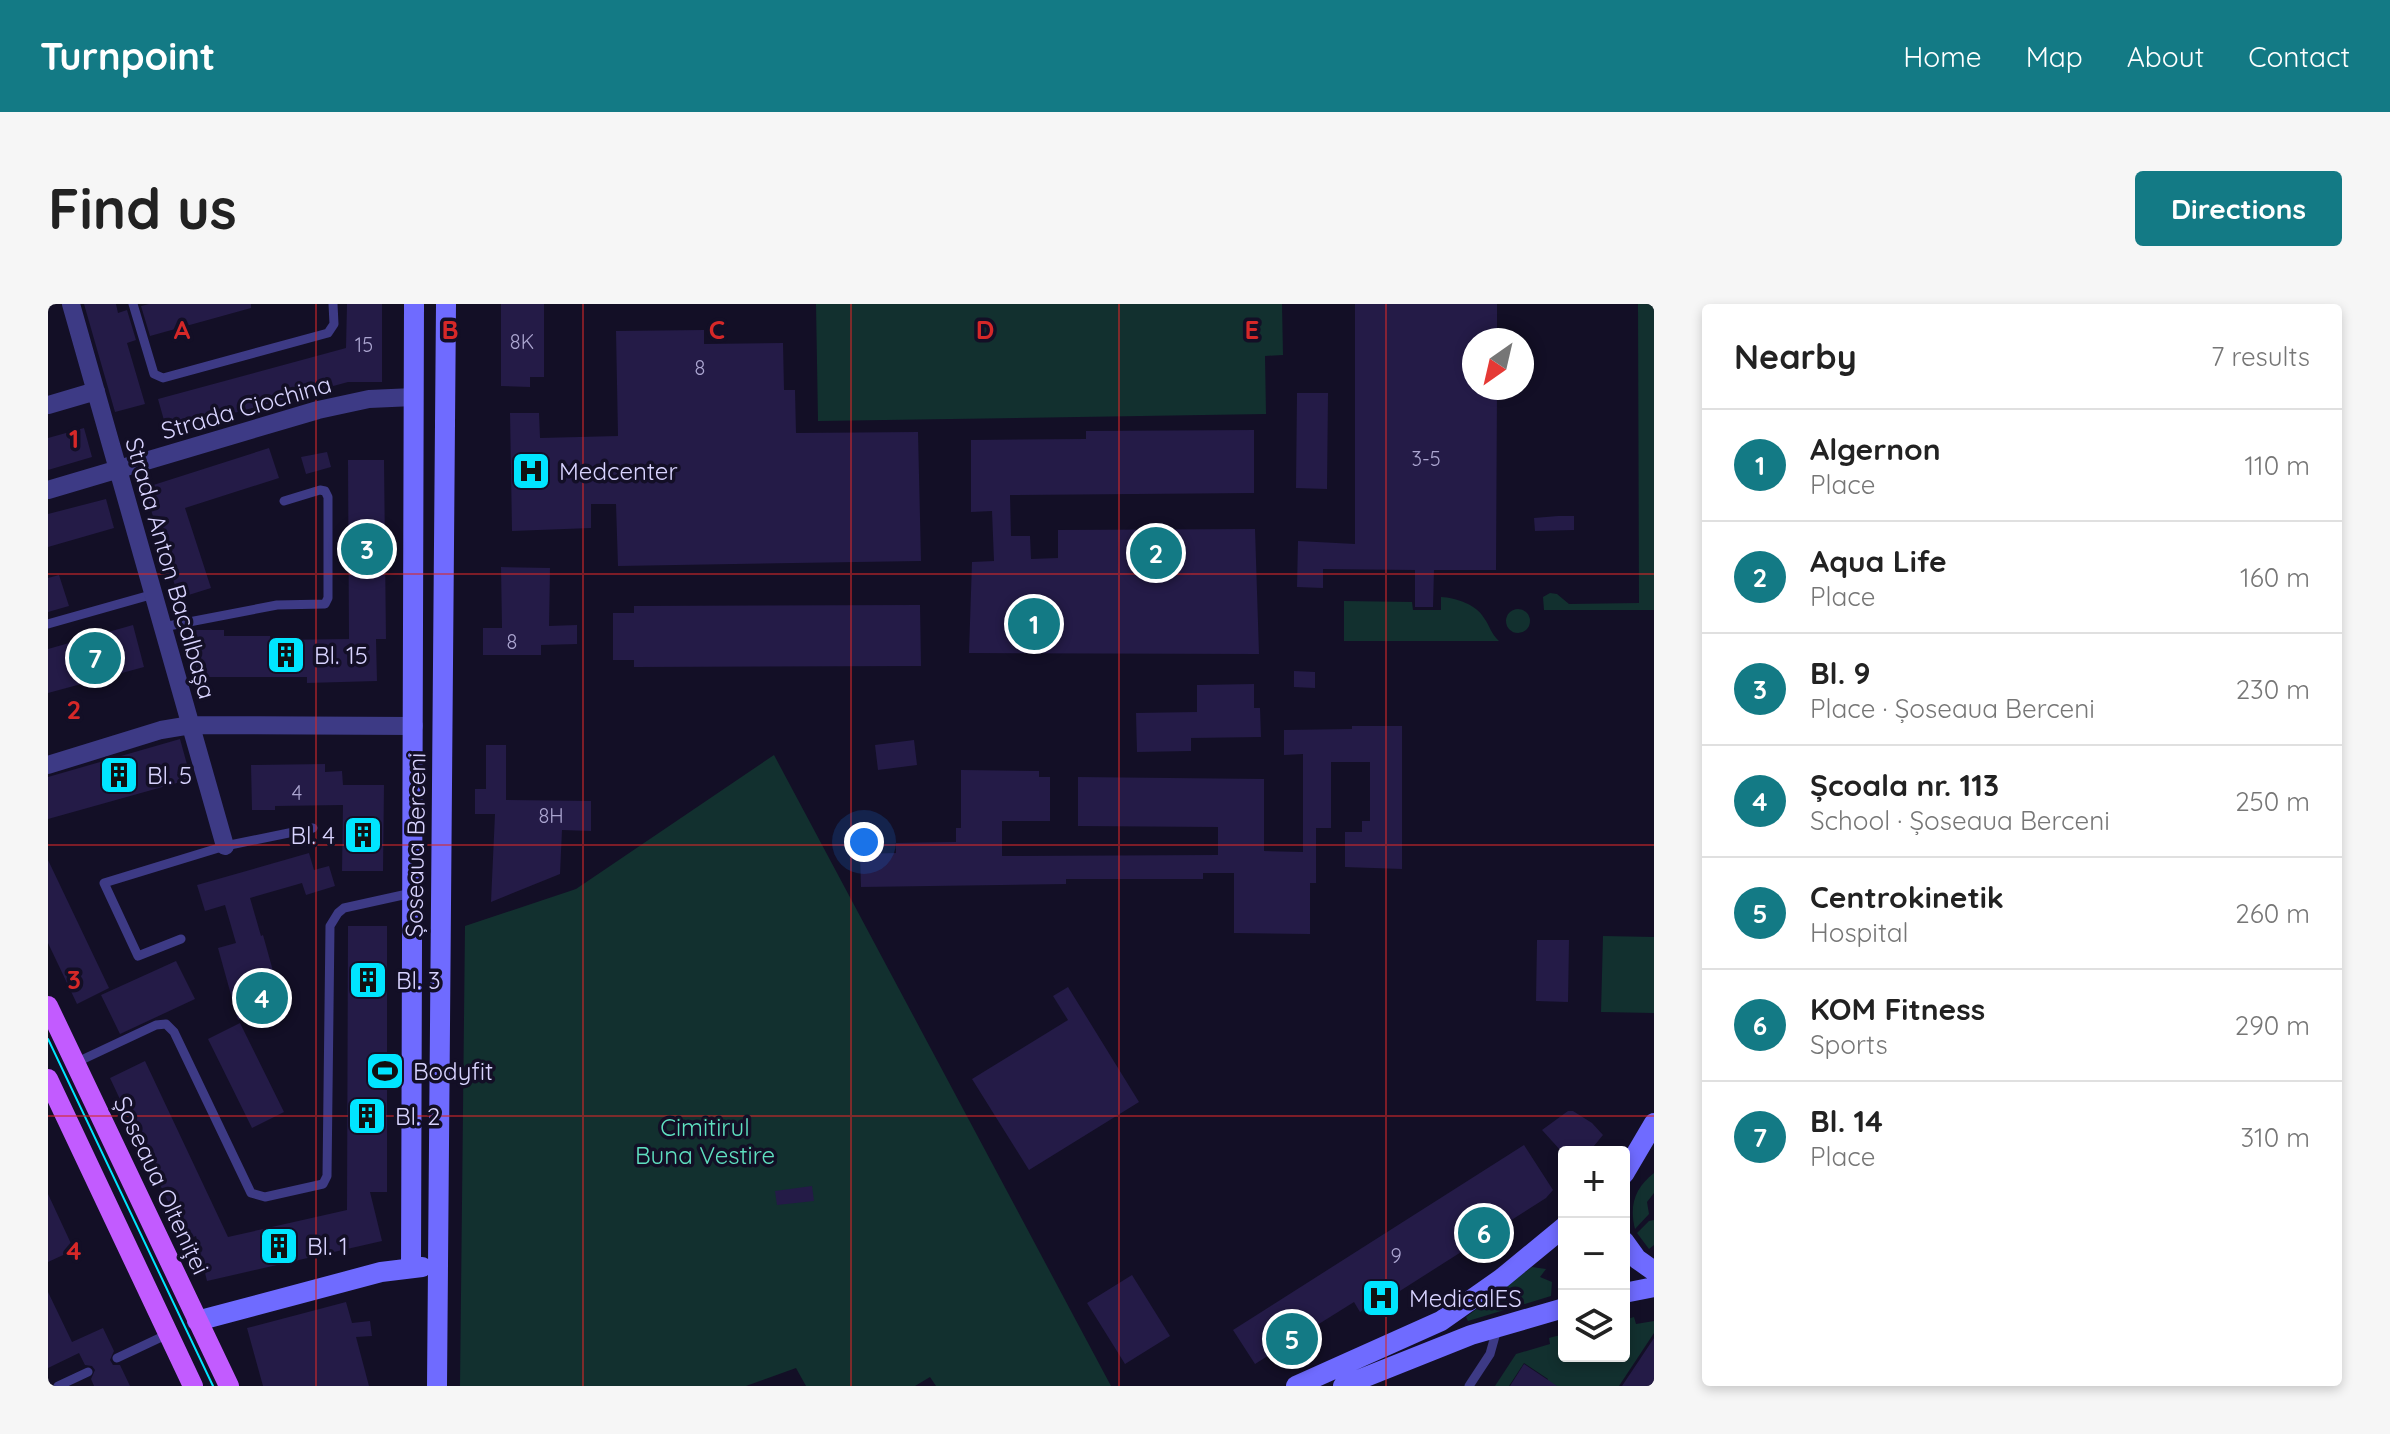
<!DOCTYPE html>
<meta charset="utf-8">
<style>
body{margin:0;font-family:Quicksand,sans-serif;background:#f6f6f6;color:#222}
.controls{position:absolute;right:24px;bottom:24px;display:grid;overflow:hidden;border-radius:8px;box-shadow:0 4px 12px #0003}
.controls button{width:72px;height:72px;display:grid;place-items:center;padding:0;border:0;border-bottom:2px solid #e0e0e0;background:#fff;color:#222;font:40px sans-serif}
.compass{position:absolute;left:1414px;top:24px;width:72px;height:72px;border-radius:50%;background:#fff;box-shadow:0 4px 12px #0003;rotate:214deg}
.you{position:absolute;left:816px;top:538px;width:28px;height:28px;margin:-20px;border:6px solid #fff;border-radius:50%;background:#1a73e8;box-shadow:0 0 0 12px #1a73e833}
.badge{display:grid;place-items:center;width:52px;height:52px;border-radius:50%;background:#137a85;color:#fff;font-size:26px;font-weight:700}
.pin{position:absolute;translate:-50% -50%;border:4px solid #fff;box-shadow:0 2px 8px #0006}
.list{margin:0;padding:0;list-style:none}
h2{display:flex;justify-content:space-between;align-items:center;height:104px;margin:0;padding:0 32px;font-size:34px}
h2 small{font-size:26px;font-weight:400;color:#767676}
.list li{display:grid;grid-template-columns:52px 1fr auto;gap:24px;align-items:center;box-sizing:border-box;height:112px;padding:0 32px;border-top:2px solid #e0e0e0}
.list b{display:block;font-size:30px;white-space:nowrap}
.list p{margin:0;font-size:26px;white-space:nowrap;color:#767676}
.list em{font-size:26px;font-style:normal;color:#767676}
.icon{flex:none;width:44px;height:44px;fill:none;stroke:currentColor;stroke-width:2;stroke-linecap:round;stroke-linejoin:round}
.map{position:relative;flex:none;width:1606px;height:1082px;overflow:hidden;border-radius:8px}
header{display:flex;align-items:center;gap:48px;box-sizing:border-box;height:112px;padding:0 40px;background:#137a85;color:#fff}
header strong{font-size:38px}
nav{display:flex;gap:44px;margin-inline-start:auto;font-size:28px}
.intro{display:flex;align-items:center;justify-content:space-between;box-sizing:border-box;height:192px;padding:0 48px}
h1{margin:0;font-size:56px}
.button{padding:20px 36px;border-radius:8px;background:#137a85;color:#fff;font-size:28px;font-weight:700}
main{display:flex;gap:48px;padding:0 48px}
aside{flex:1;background:#fff;border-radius:8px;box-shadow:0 4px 12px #0003}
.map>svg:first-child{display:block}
.green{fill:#12302f}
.building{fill:#241b47}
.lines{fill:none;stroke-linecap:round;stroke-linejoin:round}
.lane{stroke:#3d3a85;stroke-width:9}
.street{stroke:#3d3a85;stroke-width:18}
.secondary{stroke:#6f6bff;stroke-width:20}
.primary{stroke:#c25bff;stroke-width:20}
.tram{stroke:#00e5ff;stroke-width:2}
.grid{fill:none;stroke:#d62828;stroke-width:2;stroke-opacity:0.55}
.labels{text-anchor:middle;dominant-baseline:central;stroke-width:7;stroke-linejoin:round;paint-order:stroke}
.number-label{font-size:20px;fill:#aca6d1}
.street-label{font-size:24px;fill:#d9d4ff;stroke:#130f26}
.poi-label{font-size:24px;fill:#d9d4ff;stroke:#130f26;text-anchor:start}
.park-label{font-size:24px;fill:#5fe0c0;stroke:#130f26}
.grid-label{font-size:26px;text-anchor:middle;font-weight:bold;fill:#d62828;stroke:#130f26;stroke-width:7;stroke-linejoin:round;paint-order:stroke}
</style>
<header>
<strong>Turnpoint</strong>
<nav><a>Home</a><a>Map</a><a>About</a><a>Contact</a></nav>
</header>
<div class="intro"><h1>Find us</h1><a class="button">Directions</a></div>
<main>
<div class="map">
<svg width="1606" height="1082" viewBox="0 0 1606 1082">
<rect width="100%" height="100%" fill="#130f26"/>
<!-- green -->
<path class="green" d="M 768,0 L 1234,0 L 1235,51 L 1217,52 L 1218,110 L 770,117 Z
M 1590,0 L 1606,0 L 1606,306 L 1496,306 L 1495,293 L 1502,289 L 1509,290 L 1521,300 L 1591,299 Z
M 1393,293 C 1408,294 1428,300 1436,314 C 1442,322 1443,330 1451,337 L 1296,337 L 1296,297 L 1364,298 L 1365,306 L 1393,306 Z
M1458 317a12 12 0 1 1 24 0a12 12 0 1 1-24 0Z
M 726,451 L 1063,1082 L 888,1082 L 882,1073 L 867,1082 L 758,1082 L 748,1064 L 698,1082 L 412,1082 L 417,622 L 528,585 Z
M 1555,632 L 1606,633 L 1606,709 L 1553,708 Z
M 1606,869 L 1606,889 L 1599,898 L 1601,910 L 1587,925 C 1581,901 1587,884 1606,869 Z
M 1606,916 L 1606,941 L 1601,945 L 1589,929 L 1601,917 Z
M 1484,963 L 1498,965 L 1492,973 L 1504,978 L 1503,992 L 1420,1017 L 1418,1013 Z
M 1586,1013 L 1588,1020 L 1606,1017 L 1606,1029 L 1571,1082 L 1496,1082 L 1500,1075 L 1476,1059 L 1461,1082 L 1447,1082 L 1468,1050 L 1502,1040 L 1501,1034 L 1516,1030 L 1516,1052 L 1576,1052 L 1576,1016 Z"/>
<!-- building -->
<path class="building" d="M 36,0 L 68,0 L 70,9 L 79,6 L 88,36 L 79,39 L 97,100 L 67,108 Z
M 101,0 L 203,0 L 203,4 L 102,32 L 93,2 Z
M 299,0 L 334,0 L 334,78 L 300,78 L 119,127 L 110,95 L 298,44 Z
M 453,0 L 496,0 L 496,73 L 482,73 L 482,83 L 453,82 Z
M 1307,0 L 1449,0 L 1449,36 L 1426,36 L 1426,84 L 1449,84 L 1448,266 L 1386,266 L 1385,303 L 1367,303 L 1367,266 L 1275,265 L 1275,284 L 1249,283 L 1250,237 L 1307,240 Z
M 656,26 L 656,40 L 735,39 L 736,86 L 747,86 L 748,129 L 870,128 L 873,257 L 570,262 L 568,200 L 543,200 L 543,224 L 464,227 L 462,109 L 491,109 L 492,134 L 570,132 L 568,27 Z
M 1249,89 L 1280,89 L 1279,185 L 1248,184 Z
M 36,124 L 44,153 L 0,166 L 0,134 Z
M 1206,126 L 1206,189 L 962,191 L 963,232 L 982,232 L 983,255 L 1010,254 L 1010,226 L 1207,225 L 1211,350 L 921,349 L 924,258 L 946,257 L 944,207 L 923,208 L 923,136 L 1038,135 L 1038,127 Z
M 221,144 L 231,174 L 137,204 L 163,284 L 131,294 L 96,184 Z
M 279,148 L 283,163 L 258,170 L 253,153 Z
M 300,156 L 336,156 L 338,335 L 328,335 L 329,377 L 259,379 L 259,373 L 148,373 L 148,326 L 176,326 L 176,332 L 222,332 L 223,336 L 301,335 Z
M 58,195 L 66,224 L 0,243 L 0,210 Z
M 1510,212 L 1526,212 L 1526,226 L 1487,227 L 1486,214 Z
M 453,263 L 502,264 L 501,322 L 529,321 L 529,340 L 493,341 L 493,351 L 435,351 L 435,324 L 454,324 Z
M 11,271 L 21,302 L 0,308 L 0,274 Z
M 872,301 L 873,362 L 586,363 L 586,356 L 565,356 L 565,309 L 586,309 L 586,302 Z
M 85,321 L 96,363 L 0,389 L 0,345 Z
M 1246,367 L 1267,368 L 1267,384 L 1246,383 Z
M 1206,380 L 1206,404 L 1212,404 L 1213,433 L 1143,434 L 1143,447 L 1089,448 L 1088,409 L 1149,408 L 1149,381 Z
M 1304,422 L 1354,422 L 1354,565 L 1297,563 L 1297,528 L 1314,528 L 1314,517 L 1322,517 L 1322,458 L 1283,458 L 1283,524 L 1268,524 L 1268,579 L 1262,579 L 1262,630 L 1186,629 L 1186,569 L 1155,569 L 1155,575 L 1018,575 L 1018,580 L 813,583 L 812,550 L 848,549 L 848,539 L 908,538 L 908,524 L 913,524 L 913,466 L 991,467 L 991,473 L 1002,473 L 1002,517 L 954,517 L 954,552 L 1170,551 L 1170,523 L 1030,522 L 1030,473 L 1216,475 L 1216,547 L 1255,548 L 1255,450 L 1236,451 L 1236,426 L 1304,425 Z
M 132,435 L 143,475 L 0,515 L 0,473 Z
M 866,436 L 869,461 L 830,466 L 827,441 Z
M 438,441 L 458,441 L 458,496 L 543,497 L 543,527 L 514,526 L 512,570 L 443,598 L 447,510 L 427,510 L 427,485 L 438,485 Z
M 277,460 L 277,468 L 294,467 L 295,481 L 336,481 L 335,567 L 294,567 L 295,501 L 227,502 L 227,506 L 204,506 L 203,461 Z
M 261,549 L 266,566 L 281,562 L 287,582 L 258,591 L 254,579 L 202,594 L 213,632 L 215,631 L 235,703 L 190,716 L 170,644 L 188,639 L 177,601 L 157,607 L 149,581 Z
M 0,556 L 61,684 L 29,700 L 0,639 Z
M 300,622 L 339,622 L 339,888 L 322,888 L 334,937 L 159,977 L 148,932 L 138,936 L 62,774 L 97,757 L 180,933 L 299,906 Z
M 1489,636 L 1521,636 L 1520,698 L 1488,697 Z
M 128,657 L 147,695 L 72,730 L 53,691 Z
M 1020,683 L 1091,798 L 981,866 L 924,775 L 1020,716 L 1005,692 Z
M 192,719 L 236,808 L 204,824 L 160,735 Z
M 1520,807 L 1525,807 L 1544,819 L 1555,831 L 1541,848 L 1514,848 L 1494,826 Z
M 1476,841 L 1505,886 L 1498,894 L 1322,1006 L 1319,1003 L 1312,1008 L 1306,998 L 1207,1060 L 1185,1026 Z
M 764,882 L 766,897 L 729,901 L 727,887 Z
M 0,890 L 26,946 L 0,958 Z
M 1084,971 L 1122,1032 L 1077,1060 L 1039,999 Z
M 0,988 L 24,1038 L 55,1024 L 66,1047 L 62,1056 L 65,1061 L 72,1061 L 82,1082 L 46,1082 L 43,1075 L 47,1066 L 44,1062 L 37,1061 L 31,1049 L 0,1064 Z
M 298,998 L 304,1019 L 322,1017 L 324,1032 L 308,1033 L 321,1082 L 215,1082 L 199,1024 Z
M 1606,1034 L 1606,1082 L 1574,1082 Z
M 1476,1060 L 1509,1082 L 1462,1082 Z"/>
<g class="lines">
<!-- lane -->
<path class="lane" d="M 85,0 L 106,70 L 115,74 L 280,29 L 286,20 L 285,0
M 0,320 L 106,290
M 115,323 L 229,301 L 277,300 L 280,294 L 280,193 L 277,187 L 272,186 L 236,197
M 133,635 L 90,652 L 56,579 L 177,542 L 265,524
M 27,759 L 108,721 L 118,720 L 126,728 L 203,889 L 217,893 L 275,880 L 279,872 L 282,622 L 290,609 L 296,604 L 364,589
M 69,1054 L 120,1030
M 10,1082 L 40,1068
M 1421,1082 L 1442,1050 L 1449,1025"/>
<!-- street -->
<path class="street" d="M 23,0 L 177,542
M 0,101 L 48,87
M 0,186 L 270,106 L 321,95 L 366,93
M 0,461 L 113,426 L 143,421 L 366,422"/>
<!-- secondary -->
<path class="secondary" d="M 1576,870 L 1606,819
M 1576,937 L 1589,955 L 1606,967
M 363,963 L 366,0
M 1576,989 L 1606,983
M 149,1017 L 333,968 L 374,963
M 389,1082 L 398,0
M 1248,1082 L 1393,1017 L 1454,974 L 1516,923
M 1295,1082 L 1423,1031 L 1516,1004"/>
<!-- primary -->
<path class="primary" d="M 0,702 L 181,1082
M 0,775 L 145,1082"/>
<!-- tram -->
<path class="tram" d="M 0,735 L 165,1082"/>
</g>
<!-- grid -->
<path class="grid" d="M 268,0 L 268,1082M 535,0 L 535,1082M 803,0 L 803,1082M 1071,0 L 1071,1082M 1338,0 L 1338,1082M 0,270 L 1606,270M 0,541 L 1606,541M 0,812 L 1606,812"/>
<!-- icons -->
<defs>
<g id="hospital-square" transform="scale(2)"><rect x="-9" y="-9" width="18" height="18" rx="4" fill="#00e5ff" stroke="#130f26"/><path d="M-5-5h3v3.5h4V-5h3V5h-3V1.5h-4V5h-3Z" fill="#111"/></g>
<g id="building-square" transform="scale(2)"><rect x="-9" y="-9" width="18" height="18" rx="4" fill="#00e5ff" stroke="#130f26"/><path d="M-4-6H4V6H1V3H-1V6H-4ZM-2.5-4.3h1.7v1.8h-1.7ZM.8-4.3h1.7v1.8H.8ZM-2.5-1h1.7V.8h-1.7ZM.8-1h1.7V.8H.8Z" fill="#111"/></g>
<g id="stadium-square" transform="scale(2)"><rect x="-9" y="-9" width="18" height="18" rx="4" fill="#00e5ff" stroke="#130f26"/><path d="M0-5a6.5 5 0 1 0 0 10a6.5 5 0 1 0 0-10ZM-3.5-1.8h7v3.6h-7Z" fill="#111"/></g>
</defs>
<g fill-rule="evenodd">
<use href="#hospital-square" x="483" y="167"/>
<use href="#building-square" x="238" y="351"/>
<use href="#building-square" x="71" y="471"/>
<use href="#building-square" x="315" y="531"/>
<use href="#building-square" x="320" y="676"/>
<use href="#stadium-square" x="337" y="767"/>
<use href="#building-square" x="319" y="812"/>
<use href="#building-square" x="231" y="942"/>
<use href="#hospital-square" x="1333" y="994"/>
</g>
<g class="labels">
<!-- number labels -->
<g class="number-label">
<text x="474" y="37">8K</text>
<text x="316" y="40">15</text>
<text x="652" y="63">8</text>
<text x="1378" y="154">3-5</text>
<text x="464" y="337">8</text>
<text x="249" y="488">4</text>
<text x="503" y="511">8H</text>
<text x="1348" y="951">9</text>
</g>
<!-- street labels -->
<g class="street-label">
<text transform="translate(198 103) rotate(-16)">Strada Ciochina</text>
<text transform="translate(123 264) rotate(74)">Strada Anton Bacalbașa</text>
<text transform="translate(367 541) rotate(-89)">Șoseaua Berceni</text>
<text transform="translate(114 881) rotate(65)">Șoseaua Olteniței</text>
</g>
<!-- poi labels -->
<g class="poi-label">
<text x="511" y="167">Medcenter</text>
<text x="266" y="351">Bl. 15</text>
<text x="99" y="471">Bl. 5</text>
<text x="287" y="531" text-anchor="end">Bl. 4</text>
<text x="348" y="676">Bl. 3</text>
<text x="365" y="767">Bodyfit</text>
<text x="347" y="812">Bl. 2</text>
<text x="259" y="942">Bl. 1</text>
<text x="1361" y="994">MedicalES</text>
</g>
<!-- park labels -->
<g class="park-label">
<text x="657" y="823">Cimitirul<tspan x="657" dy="28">Buna Vestire</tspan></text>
</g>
</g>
<g class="grid-label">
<text x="134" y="35">A</text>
<text x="402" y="35">B</text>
<text x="669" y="35">C</text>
<text x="937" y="35">D</text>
<text x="1204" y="35">E</text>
<text x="26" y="144">1</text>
<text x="26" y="415">2</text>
<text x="26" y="685">3</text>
<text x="26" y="956">4</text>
</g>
</svg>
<div class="controls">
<button>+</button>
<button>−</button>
<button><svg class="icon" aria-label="layers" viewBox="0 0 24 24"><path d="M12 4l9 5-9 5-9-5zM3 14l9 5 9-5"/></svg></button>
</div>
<svg class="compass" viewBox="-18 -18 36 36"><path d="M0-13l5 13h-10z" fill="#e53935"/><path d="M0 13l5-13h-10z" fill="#767676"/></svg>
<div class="you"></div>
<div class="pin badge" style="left:986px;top:320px">1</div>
<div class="pin badge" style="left:1108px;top:249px">2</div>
<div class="pin badge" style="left:319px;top:245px">3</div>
<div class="pin badge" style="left:214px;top:694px">4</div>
<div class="pin badge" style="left:1244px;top:1035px">5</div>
<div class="pin badge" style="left:1436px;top:929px">6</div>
<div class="pin badge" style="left:47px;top:354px">7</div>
</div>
<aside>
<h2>Nearby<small>7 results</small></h2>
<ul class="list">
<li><span class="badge">1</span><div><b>Algernon</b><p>Place</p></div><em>110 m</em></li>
<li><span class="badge">2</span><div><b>Aqua Life</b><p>Place</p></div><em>160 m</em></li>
<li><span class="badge">3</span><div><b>Bl. 9</b><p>Place · Șoseaua Berceni</p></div><em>230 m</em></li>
<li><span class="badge">4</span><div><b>Școala nr. 113</b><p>School · Șoseaua Berceni</p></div><em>250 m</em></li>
<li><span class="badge">5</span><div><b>Centrokinetik</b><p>Hospital</p></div><em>260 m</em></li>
<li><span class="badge">6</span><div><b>KOM Fitness</b><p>Sports</p></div><em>290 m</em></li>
<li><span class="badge">7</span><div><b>Bl. 14</b><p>Place</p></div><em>310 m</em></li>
</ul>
</aside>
</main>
